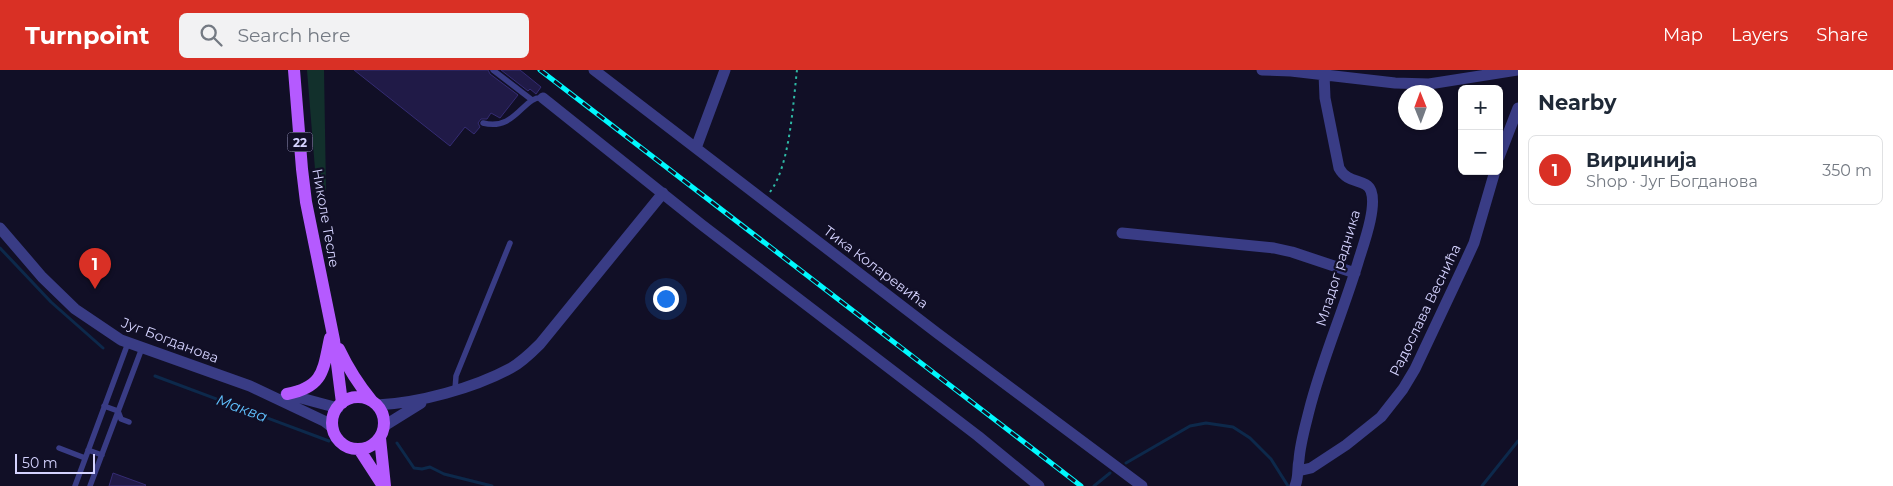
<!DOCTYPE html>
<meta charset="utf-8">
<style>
body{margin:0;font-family:Montserrat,sans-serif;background:#f2f2f3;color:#1f2937}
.controls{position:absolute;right:15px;top:15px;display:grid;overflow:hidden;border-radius:8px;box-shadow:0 1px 4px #0004}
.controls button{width:45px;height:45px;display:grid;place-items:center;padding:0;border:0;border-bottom:1px solid #e0e1e3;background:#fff;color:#1f2937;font:25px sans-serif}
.compass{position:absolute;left:1398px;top:15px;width:45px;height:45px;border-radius:50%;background:#fff;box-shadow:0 1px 4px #0004;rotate:359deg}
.scale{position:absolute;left:15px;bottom:12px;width:80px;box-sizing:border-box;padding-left:5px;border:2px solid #d5d3ff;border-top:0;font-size:14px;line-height:18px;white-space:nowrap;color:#d5d3ff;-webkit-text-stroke:4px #110f26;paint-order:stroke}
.you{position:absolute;left:665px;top:228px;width:18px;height:18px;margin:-12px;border:4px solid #fff;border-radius:50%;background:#1a73e8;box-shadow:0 0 0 8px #1a73e833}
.badge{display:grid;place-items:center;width:32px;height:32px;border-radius:50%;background:#d93025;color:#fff;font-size:16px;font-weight:700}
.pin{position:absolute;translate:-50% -41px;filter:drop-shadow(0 1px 2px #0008)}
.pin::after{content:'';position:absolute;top:26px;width:18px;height:15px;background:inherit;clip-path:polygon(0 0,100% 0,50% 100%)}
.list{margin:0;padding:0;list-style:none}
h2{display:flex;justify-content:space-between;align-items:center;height:65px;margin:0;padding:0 20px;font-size:21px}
h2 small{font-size:16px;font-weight:400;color:#747a83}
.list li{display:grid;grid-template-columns:32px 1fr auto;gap:15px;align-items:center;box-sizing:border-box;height:70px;margin:0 10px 10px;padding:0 10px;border:1px solid #e0e1e3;border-radius:8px}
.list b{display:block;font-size:19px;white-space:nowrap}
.list p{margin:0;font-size:16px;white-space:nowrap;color:#747a83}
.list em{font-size:16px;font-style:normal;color:#747a83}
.icon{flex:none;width:28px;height:28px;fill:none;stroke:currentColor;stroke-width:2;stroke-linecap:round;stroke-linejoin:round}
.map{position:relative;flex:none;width:1518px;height:416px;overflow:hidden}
header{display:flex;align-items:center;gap:30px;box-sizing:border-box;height:70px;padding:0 25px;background:#d93025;color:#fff}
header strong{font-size:24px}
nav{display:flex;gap:28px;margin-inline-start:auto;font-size:18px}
.search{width:350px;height:45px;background:#f2f2f3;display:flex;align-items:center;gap:12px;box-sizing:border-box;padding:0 18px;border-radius:8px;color:#747a83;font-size:19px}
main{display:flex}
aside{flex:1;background:#fff}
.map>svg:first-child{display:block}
.green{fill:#12302c}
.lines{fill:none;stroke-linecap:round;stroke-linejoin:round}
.stream{stroke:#0d294b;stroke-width:3}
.building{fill:#201a47;stroke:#352c73}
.path{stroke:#2eb9a5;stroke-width:2;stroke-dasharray:2.5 4;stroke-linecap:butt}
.lane{stroke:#393c85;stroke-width:5.5}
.street{stroke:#393c85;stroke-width:11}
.primary{stroke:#b55aff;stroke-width:12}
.rail-casing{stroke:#00f9fe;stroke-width:5}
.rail{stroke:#110f26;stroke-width:3;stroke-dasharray:9;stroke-linecap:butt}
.labels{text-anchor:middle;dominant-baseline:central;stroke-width:4.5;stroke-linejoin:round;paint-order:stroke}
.shield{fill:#110f26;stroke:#9a98be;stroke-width:1}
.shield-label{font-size:12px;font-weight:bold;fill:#d5d3ff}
.street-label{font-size:14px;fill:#d5d3ff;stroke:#110f26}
.water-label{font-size:15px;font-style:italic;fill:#61c2ff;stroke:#110f26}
</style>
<header>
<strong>Turnpoint</strong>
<div class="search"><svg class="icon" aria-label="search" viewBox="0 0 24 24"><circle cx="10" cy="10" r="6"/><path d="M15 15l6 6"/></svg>Search here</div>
<nav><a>Map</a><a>Layers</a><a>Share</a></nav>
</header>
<main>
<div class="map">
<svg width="1518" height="416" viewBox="0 0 1518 416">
<rect width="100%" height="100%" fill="#110f26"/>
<!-- green -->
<path class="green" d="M 307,0 L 324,0 L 326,121 L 317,124 Z"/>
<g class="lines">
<!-- stream -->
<path class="stream" d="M 0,178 L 51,232 L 103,278
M 155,306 L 329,371
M 397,373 L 414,398 L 422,399 L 430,397 L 444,404 L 492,416
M 1126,393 L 1190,356 L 1206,353 L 1233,357 L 1250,368 L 1271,389 L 1288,416
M 1094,416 L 1110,403
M 1482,416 L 1518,371"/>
</g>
<!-- building -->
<path class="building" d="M 354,0 L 488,0 L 490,4 L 518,25 L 500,48 L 491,43 L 487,49 L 481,49 L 478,53 L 480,57 L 474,64 L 465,57 L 450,76 Z
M 501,0 L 520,0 L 541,17 L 536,24 L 530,19 L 528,21 Z
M 113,403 L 146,415 L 145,416 L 109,416 Z"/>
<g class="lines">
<!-- path -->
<path class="path" d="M 770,122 C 790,96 793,33 797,0"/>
<!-- lane -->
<path class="lane" d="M 493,0 L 532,30
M 483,53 C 516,62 524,24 543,28
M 455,320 L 456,306 L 510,173
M 104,336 L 118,341 L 121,349 L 129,352
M 59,378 L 85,388
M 88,380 L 102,385
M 75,416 L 128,273
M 90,416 L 142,278"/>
<!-- street -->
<path class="street" d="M 594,0 L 937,263 L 1142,416
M 1262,0 L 1291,1 L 1395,13 L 1429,14 L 1518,0
M 543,28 L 702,155 L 978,366 L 1039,416
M 696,78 L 725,0
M 1499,87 L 1518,38
M 0,158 L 42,207 L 75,239 L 121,270 L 250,316 L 324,351 L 333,358
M 1122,163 L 1274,178 L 1292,182 L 1355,203
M 286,324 L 338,338
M 377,335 C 419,333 474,318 511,298 C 522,292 531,283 540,274 L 663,123
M 384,356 L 421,333
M 1298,401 L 1311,398 L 1346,375 L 1381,347 L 1403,319 L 1415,299 L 1463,197 L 1474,173 L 1495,101
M 1295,416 C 1299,407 1297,399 1299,390 C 1300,374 1305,357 1309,341 C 1322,289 1344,240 1359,189 C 1364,173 1377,137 1371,121 C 1366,108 1348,115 1339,98 L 1325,28 L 1324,4"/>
<!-- primary -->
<path class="primary" d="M 294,0 L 302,99 L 306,132 L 334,270 L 342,333
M 339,279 C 348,298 358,314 372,331
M 287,324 C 324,317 323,300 330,268
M332 353a26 26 0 1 1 52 0a26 26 0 1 1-52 0Z
M 380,368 L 385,416
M 359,379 L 383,416"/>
<!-- rail casing -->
<g class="rail-casing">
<path id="rail" d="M 540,0 L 1081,416"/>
</g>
<!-- rail -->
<use href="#rail" class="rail"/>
</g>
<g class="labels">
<!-- shield labels -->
<rect class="shield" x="287.5" y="62.5" width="25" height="19" rx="4"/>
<g class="shield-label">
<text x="300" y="72">22</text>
</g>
<!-- street labels -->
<g class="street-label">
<text transform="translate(326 148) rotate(80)">Николе Тесле</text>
<text transform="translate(876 197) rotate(37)">Тика Коларевића</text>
<text transform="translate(1338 198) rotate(-73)">Младог радника</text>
<text transform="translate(1425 240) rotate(-64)">Радослава Веснића</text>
<text transform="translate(170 270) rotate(21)">Југ Богданова</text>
</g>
<!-- water labels -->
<g class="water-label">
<text transform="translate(242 338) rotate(20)">Маква</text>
</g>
</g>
</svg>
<div class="controls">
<button>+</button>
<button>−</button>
</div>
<svg class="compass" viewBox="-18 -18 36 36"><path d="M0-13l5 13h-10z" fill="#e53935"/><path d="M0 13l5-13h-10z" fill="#747a83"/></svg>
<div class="scale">50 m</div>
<div class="you"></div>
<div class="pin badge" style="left:95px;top:219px">1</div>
</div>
<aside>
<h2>Nearby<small></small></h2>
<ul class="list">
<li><span class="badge">1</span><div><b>Вирџинија</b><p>Shop · Југ Богданова</p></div><em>350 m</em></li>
</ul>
</aside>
</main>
